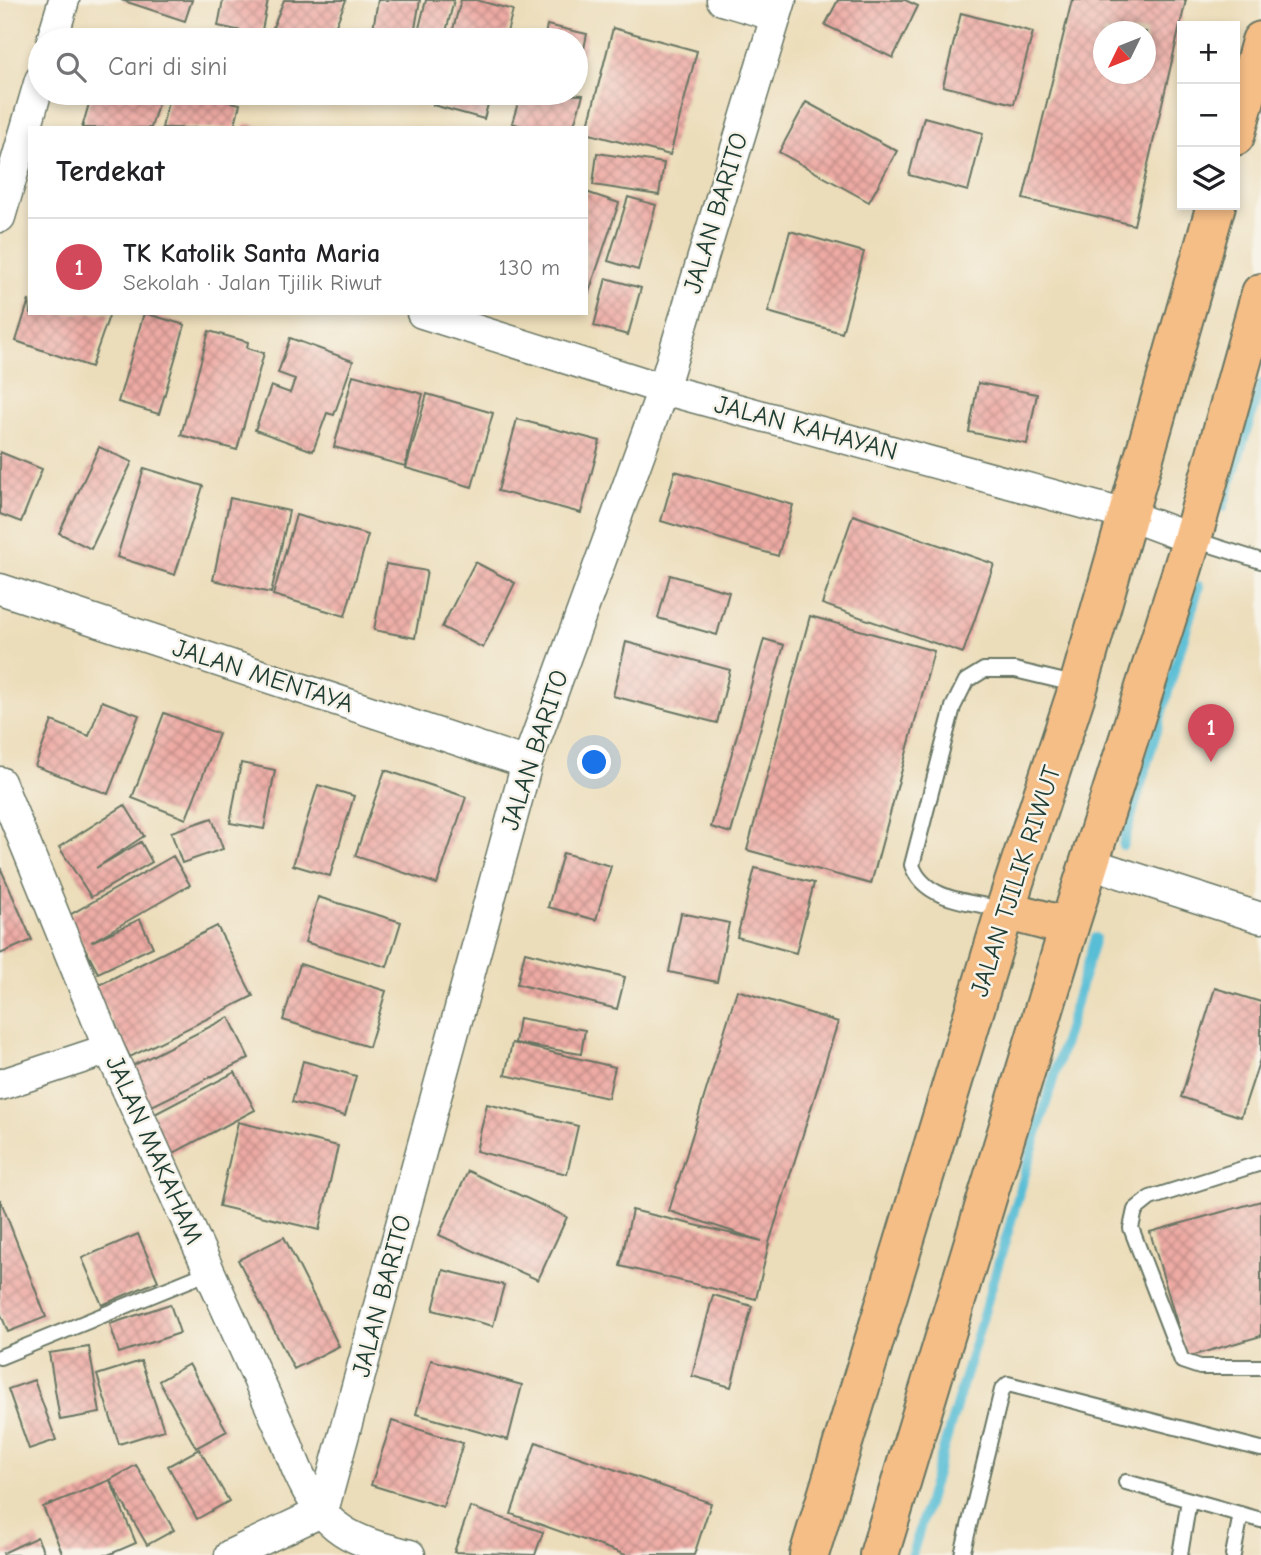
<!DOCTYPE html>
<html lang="id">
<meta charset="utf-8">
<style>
body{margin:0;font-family:"Comic Neue",sans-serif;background:#f2f2f2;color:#202124}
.controls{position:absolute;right:21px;top:21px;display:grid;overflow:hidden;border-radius:0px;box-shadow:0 4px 10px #0003}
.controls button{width:63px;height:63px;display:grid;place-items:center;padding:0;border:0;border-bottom:2px solid #e0e0e0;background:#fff;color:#202124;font:35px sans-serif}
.compass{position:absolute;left:1093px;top:21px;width:63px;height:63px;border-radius:50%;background:#fff;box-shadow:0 4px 10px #0003;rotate:227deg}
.you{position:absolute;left:595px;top:763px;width:24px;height:24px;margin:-18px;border:5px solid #fff;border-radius:50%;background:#1a73e8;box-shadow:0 0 0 10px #1a73e833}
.badge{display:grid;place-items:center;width:46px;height:46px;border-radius:50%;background:#d1495b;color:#fff;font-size:23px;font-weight:700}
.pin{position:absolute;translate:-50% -58px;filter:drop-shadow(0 2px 4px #0008)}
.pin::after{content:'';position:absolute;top:37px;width:24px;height:21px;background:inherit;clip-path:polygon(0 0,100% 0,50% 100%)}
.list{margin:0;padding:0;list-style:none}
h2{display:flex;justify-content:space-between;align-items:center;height:91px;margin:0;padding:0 28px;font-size:30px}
h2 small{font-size:23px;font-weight:400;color:#757577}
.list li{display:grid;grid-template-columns:46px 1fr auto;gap:21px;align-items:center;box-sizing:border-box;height:98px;padding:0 28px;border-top:2px solid #e0e0e0}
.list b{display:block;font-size:26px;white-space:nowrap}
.list p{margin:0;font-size:23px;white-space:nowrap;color:#757577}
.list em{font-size:23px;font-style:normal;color:#757577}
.icon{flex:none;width:38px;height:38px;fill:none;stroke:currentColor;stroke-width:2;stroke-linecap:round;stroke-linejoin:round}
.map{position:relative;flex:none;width:1261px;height:1555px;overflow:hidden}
.search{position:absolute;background:#fff;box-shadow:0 4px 10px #0003;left:28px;top:28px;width:560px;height:77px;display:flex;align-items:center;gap:18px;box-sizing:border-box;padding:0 24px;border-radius:38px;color:#757577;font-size:26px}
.panel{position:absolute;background:#fff;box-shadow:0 4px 10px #0003;left:28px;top:126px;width:560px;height:189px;border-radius:0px}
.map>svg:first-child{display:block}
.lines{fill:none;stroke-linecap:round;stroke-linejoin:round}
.stream{stroke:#58bed6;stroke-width:10}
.building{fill:url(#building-cross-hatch);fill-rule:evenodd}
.lane-casing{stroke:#677563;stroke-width:18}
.street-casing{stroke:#677563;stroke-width:33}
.highway-casing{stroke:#677563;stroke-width:42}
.lane{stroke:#fff;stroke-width:14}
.street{stroke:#fff;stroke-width:30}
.highway{stroke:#f6be87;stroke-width:38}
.labels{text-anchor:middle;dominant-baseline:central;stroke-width:5;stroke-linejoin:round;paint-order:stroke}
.street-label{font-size:26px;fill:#1f3d34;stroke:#f7f3e8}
</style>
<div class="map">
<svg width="1261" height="1555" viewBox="0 0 1261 1555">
<defs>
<pattern id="building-cross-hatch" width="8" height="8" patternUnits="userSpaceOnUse" patternTransform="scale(1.75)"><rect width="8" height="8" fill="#eeaaa4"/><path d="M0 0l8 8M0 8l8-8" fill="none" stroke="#c08c86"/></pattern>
</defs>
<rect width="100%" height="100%" fill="#f7f3e8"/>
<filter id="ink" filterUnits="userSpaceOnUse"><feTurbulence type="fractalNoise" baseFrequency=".0143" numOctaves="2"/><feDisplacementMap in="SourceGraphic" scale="14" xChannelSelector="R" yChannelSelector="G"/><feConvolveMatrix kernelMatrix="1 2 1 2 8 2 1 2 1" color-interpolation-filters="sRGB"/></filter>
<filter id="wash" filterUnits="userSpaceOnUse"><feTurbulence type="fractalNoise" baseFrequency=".00686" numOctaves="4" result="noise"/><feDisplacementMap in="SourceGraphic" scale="28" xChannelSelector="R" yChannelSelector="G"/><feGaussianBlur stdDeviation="1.57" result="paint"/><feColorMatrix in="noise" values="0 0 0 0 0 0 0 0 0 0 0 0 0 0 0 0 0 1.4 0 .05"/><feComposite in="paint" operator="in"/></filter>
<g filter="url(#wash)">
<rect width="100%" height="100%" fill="#ecddba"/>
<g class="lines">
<!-- stream -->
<path class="stream" d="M 1223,507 L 1261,384
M 1123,845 L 1199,586
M 912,1555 L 1095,938"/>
</g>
<g id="blocks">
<!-- building -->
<path class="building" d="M 121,0 L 192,0 L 185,21 Z
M 223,0 L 268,0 L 261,35 L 218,26 Z
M 284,0 L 346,0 L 330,40 L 268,40 Z
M 378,0 L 420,0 L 413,40 L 371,40 Z
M 426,0 L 454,0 L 444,40 L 416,40 Z
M 461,0 L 476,0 L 513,10 L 505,40 L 450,40 Z
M 838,0 L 905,0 L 918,6 L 893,58 L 825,25 Z
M 1072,0 L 1186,0 L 1134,225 L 1023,199 ZM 1104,32 L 1146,32 L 1146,74 L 1104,74 Z
M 961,13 L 1033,32 L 1014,104 L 943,86 Z
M 547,25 L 587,34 L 577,83 L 576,40 L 544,40 Z
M 613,28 L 697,51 L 670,155 L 586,133 Z
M 92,93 L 161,93 L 151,128 L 82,128 Z
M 170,93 L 195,93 L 240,104 L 234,128 L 162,128 Z
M 436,93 L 491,93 L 484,119 L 433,105 Z
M 521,93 L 583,95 L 573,128 L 528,128 L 512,123 Z
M 806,102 L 897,151 L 869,202 L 779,152 Z
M 924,117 L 983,133 L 968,191 L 909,175 Z
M 245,123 L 262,127 L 262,128 L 244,128 Z
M 597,153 L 664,163 L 659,195 L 593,185 Z
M 586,192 L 619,203 L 588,295 L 586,294 Z
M 628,197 L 656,205 L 638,270 L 608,261 Z
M 790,231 L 864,252 L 842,333 L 768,312 Z
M 606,278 L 641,288 L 628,335 L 594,326 Z
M 29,300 L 30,313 L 110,313 L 91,367 L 16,341 Z
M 144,313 L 185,325 L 159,414 L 118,402 Z
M 209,331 L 248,342 L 247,348 L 264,353 L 237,450 L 181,435 Z
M 290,338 L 353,361 L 334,415 L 327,413 L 313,451 L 255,430 L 271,386 L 290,393 L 295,379 L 278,373 Z
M 353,375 L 423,394 L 405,466 L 334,447 Z
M 978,383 L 1037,394 L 1027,444 L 969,432 Z
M 427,394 L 493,413 L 472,487 L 406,468 Z
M 517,419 L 600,441 L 581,513 L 498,491 Z
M 99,447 L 132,462 L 91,549 L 59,533 Z
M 0,452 L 42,469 L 21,522 L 0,514 Z
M 144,468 L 203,486 L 175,575 L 117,557 Z
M 675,471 L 793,505 L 778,556 L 661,521 Z
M 230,498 L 289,511 L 271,593 L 213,580 Z
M 296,515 L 368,535 L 345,616 L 273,595 Z
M 853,515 L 994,564 L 963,653 L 822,604 Z
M 475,562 L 515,583 L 483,648 L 442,627 Z
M 386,564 L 427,571 L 415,638 L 374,630 Z
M 670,575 L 729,592 L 717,635 L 658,618 Z
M 810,616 L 934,651 L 871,884 L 747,850 Z
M 764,639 L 784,645 L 731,833 L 711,827 Z
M 626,642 L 730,670 L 717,723 L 613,696 Z
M 102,701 L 139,715 L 108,794 L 35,766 L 52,721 L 89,736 Z
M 164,713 L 219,734 L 186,819 L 132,798 Z
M 241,763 L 275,770 L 264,829 L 230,823 Z
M 385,770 L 466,797 L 437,884 L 355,856 Z
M 318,785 L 354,796 L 330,876 L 293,865 Z
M 125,805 L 144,836 L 96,868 L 141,842 L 152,862 L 91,897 L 59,847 Z
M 212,818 L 223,849 L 182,863 L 171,832 Z
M 563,853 L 611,866 L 596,920 L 548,907 Z
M 173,856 L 190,885 L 91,942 L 140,919 L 153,947 L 98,973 L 68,916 Z
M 0,867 L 32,940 L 0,954 Z
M 755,868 L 814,883 L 796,953 L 737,937 Z
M 318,897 L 401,922 L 387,967 L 305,942 Z
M 681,913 L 729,923 L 717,982 L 669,972 Z
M 217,926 L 253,996 L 130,1057 L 95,987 Z
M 525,952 L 625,977 L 617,1009 L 517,984 Z
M 300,964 L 386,991 L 369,1047 L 283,1020 Z
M 1215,988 L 1261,1002 L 1261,1056 L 1241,1117 L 1181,1097 Z
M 737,990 L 838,1022 L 769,1243 L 756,1299 L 620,1266 L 632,1210 L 762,1241 L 669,1211 Z
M 229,1017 L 249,1058 L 146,1109 L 126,1069 Z
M 519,1018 L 585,1030 L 581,1054 L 515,1043 Z
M 512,1043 L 615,1067 L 608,1098 L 505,1075 Z
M 303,1061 L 356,1076 L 345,1116 L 292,1102 Z
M 235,1072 L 255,1110 L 170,1155 L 149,1117 Z
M 487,1104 L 578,1126 L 567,1174 L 476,1151 Z
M 238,1122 L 338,1146 L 319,1230 L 219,1206 Z
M 468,1171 L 567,1217 L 538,1280 L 439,1235 Z
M 0,1199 L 46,1317 L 8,1332 L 0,1312 Z
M 1261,1201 L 1261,1336 L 1187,1357 L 1150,1232 Z
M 138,1234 L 158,1281 L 102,1305 L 82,1258 Z
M 284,1237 L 339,1346 L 294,1369 L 238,1260 Z
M 443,1270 L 504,1285 L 493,1326 L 433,1310 Z
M 713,1295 L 752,1306 L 731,1387 L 692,1376 Z
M 170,1304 L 180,1333 L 119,1353 L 110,1324 Z
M 89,1347 L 100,1413 L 60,1420 L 49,1353 Z
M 431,1360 L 522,1385 L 508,1440 L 416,1414 Z
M 141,1361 L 164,1430 L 119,1444 L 97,1375 Z
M 189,1364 L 227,1431 L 196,1448 L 159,1381 Z
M 34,1380 L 56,1440 L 29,1449 L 8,1389 Z
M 392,1421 L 463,1443 L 443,1507 L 371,1485 Z
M 536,1442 L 711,1503 L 694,1555 L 626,1555 L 511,1514 Z
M 199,1449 L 229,1501 L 197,1519 L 168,1466 Z
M 136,1465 L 174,1530 L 147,1545 L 110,1480 L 136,1543 L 108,1555 L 63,1555 L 43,1507 L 110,1480 Z
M 470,1507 L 543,1532 L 535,1555 L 454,1552 Z
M 37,1537 L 45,1555 L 4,1555 L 3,1553 Z"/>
</g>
</g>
<g filter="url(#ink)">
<use href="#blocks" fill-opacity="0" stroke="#677563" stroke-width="2"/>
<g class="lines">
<!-- lane casing -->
<g class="lane-casing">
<path id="lane" d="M 1192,539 L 1261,561
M 1003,909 C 971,902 924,901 912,865 L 953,707 L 966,681 L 984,670 L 1015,670 L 1078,685
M 1261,1163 L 1150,1198 L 1135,1210 L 1131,1228 L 1182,1361 L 1200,1367 L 1261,1367
M 0,1357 L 209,1272
M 1126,1482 L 1261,1520
M 962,1555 L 1002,1390 L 1008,1384 L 1261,1449
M 1180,1555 L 1189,1500
M 1233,1555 L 1241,1514"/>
</g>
<!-- street casing -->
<g class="street-casing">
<path id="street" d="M 722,0 L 776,16
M 52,40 L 64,0
M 0,217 L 40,80
M 422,313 L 663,389 L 1130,516 L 1192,539
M 0,589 L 527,763
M 0,782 L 109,1049 L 286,1441 C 297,1472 313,1512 343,1531 C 363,1544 388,1549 410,1555
M 1089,863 L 1261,918
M 0,1085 L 109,1049
M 323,1511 L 527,763 L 663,389 L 781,0
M 230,1555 L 323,1511"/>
</g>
<!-- highway casing -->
<g class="highway-casing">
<path id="highway" d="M 1235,136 L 1261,41
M 1005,910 L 1069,927
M 809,1555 L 1005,910 L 1079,685 L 1216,205
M 879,1555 L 1069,927 L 1192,539 L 1261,293"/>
</g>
<!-- lane -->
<use href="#lane" class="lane"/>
<!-- street -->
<use href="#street" class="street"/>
<!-- highway -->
<use href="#highway" class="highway"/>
</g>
</g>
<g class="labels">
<!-- street labels -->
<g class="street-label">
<text transform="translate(716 213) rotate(-73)">JALAN BARITO</text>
<text transform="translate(806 428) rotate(15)">JALAN KAHAYAN</text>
<text transform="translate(263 676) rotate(18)">JALAN MENTAYA</text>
<text transform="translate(535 750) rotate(-72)">JALAN BARITO</text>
<text transform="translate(1016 881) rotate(-72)">JALAN TJILIK RIWUT</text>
<text transform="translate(154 1150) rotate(66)">JALAN MAKAHAM</text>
<text transform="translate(382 1296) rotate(-75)">JALAN BARITO</text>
</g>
</g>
</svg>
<div class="controls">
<button>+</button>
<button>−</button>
<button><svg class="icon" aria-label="layers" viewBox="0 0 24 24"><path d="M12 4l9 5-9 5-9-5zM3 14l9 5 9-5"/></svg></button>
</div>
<svg class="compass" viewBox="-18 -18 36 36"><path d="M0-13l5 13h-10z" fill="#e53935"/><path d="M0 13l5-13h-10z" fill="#757577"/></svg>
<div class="you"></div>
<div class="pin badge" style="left:1211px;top:762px">1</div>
<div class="search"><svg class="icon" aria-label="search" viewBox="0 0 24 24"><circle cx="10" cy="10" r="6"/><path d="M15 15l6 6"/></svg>Cari di sini</div>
<section class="panel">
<h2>Terdekat<small></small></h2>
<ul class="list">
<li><span class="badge">1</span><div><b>TK Katolik Santa Maria</b><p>Sekolah · Jalan Tjilik Riwut</p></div><em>130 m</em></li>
</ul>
</section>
</div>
